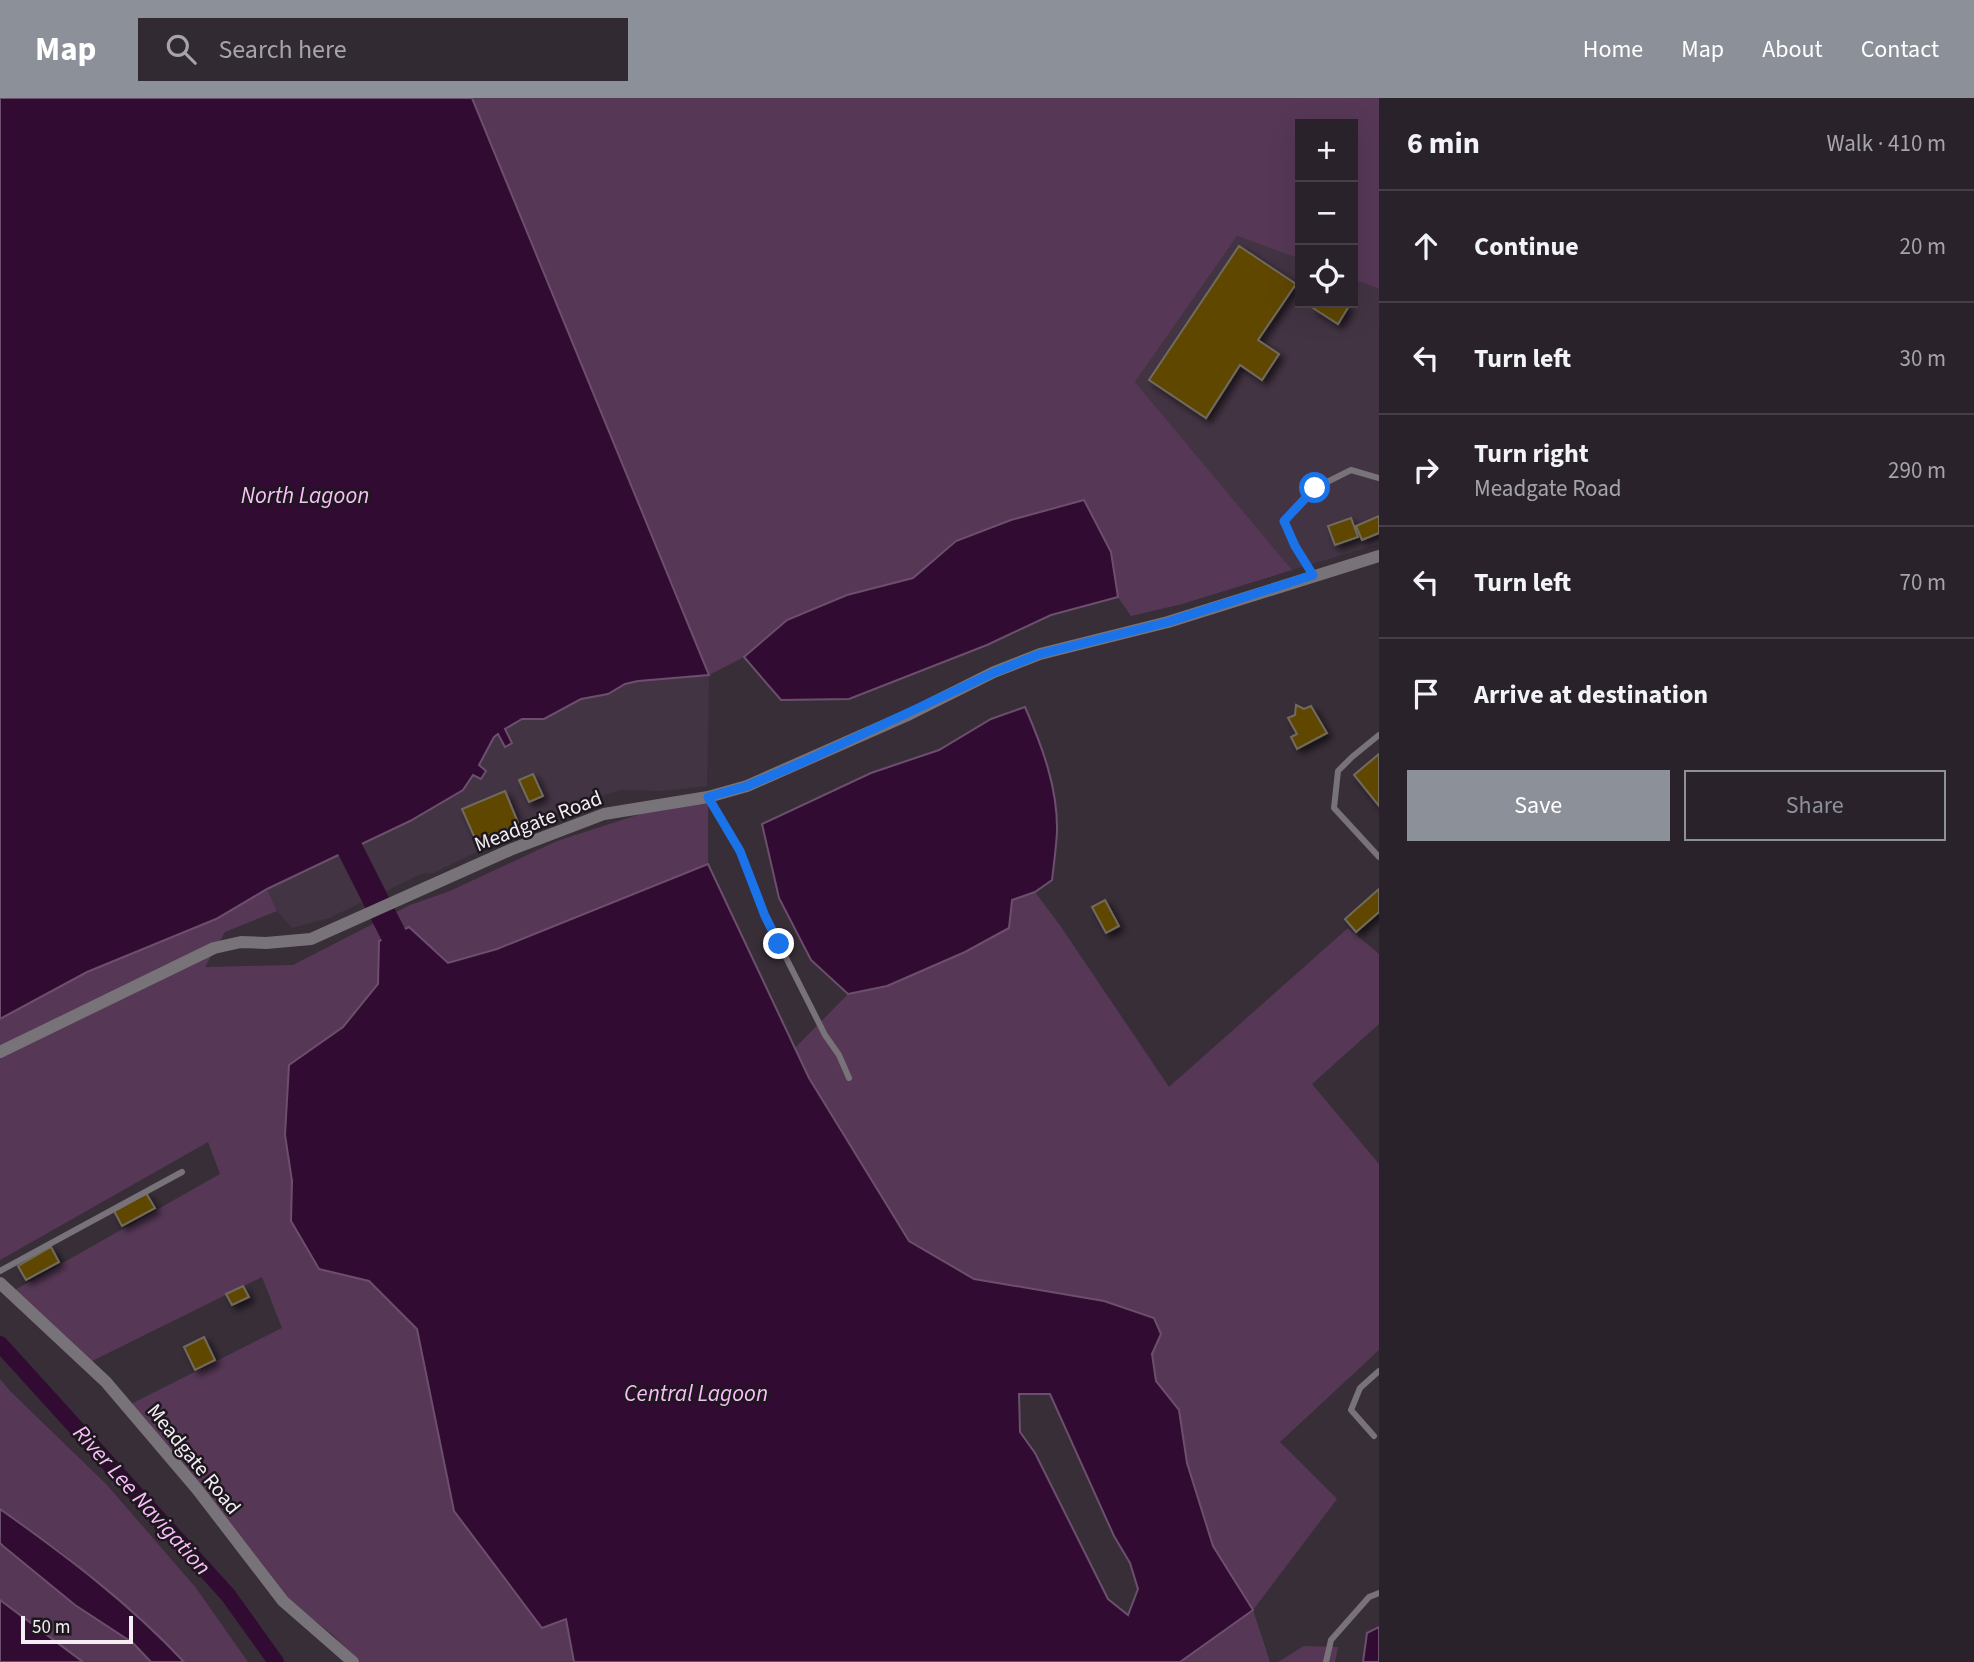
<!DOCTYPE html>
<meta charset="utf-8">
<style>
body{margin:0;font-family:"Source Sans 3",sans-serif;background:#322a32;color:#f1f3f6}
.controls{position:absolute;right:21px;top:21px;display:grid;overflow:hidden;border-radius:0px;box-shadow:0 7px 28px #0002}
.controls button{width:63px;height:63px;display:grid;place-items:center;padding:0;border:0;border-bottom:2px solid #463f47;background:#2a222a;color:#f1f3f6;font:35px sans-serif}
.scale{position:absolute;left:21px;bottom:18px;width:112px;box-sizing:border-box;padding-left:7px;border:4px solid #f4eef4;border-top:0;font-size:19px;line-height:24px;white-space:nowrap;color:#f4eef4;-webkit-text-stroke:5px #1d181d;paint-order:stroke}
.stop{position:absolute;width:21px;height:21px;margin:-16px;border:5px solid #1a73e8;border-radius:50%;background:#fff}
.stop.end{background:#1a73e8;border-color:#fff;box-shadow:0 2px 7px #0008}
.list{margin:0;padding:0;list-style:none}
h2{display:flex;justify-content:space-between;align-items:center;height:91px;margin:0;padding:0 28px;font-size:30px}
h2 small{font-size:23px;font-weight:400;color:#a5a4a8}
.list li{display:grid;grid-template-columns:46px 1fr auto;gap:21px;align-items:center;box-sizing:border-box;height:112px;padding:0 28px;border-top:2px solid #463f47}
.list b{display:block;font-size:26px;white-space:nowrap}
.list p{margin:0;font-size:23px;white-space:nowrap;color:#a5a4a8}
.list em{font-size:23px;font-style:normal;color:#a5a4a8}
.actions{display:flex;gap:14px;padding:21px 28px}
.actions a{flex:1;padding:16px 0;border:2px solid #8c9099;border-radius:0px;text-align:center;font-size:24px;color:#8c9099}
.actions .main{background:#8c9099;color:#fff}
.icon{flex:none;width:38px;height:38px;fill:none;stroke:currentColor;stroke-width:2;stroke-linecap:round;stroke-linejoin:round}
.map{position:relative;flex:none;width:1379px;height:1564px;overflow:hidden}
header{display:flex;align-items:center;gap:42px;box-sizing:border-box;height:98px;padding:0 35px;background:#8c9099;color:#fff}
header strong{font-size:33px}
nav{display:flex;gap:38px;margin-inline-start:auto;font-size:24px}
.search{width:490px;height:63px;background:#322a32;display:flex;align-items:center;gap:18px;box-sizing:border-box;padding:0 24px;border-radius:0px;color:#a5a4a8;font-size:26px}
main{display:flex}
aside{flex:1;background:#2a222a}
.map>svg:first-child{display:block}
.built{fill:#433443}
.green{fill:#563856}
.water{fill:#310b32;stroke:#6c4f6c;stroke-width:2;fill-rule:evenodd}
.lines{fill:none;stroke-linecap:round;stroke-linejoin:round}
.canal{stroke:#310b32;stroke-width:16}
.river{stroke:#310b32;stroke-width:26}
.building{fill:#5e4704;stroke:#716b5d;stroke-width:2;filter:url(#shadow)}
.lane{stroke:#787378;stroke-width:6}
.street{stroke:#787378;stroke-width:12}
.route{stroke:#1a73e8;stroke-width:9}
.labels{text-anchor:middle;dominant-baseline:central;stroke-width:5;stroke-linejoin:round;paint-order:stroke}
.street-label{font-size:21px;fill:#f4eef4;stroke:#1d181d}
.water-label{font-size:23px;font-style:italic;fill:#fdbcfd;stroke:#1d181d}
</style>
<header>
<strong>Map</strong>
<div class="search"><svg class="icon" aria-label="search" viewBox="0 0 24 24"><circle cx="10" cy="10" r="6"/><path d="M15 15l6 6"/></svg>Search here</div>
<nav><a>Home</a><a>Map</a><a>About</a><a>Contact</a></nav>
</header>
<main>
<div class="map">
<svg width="1379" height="1564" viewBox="0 0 1379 1564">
<defs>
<filter id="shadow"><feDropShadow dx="4.5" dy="4.5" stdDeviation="3.5" flood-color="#0009"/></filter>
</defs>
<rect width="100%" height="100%" fill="#382e38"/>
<!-- built -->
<path class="built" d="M 1237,138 L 1300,161 L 1300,205 L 1353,205 L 1353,181 L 1379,191 L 1379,446 L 1292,472 L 1135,284 Z
M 709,577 L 707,688 L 664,693 L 620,692 L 579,705 L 433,775 L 421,776 L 329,820 L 292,830 L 277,813 L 267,791 L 410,723 L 463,692 L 494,639 L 498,636 L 505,649 L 509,647 L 512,645 L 504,631 L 522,621 L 538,622 L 581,601 L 608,596 L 625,586 L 638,583 Z"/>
<!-- green -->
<path class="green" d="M 472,0 L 1379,0 L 1379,191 L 1353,181 L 1353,26 L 1300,26 L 1300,161 L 1237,138 L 1135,284 L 1292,472 L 1182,506 L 1131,518 L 1118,499 L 1111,454 L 956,442 L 913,480 L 847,497 L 787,522 L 744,559 L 709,577 Z
M 708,699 L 708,766 L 497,851 L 448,865 L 409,829 L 379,886 L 343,929 L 289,967 L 285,1037 L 292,1083 L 291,1123 L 319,1171 L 369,1183 L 417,1231 L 454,1413 L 566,1521 L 574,1564 L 360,1564 L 333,1537 L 290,1503 L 129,1307 L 282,1230 L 262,1179 L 88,1265 L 13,1193 L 220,1076 L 208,1044 L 0,1162 L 0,921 L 87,874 L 216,821 L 267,791 L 277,813 L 225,834 L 205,869 L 293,867 L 410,807 L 450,793 L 557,743 L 659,710 Z
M 1035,794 L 1059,826 L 1169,989 L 1348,830 L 1379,856 L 1379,926 L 1312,986 L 1379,1066 L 1379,1252 L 1280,1344 L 1337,1401 L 1253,1512 L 1270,1564 L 1180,1564 L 1253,1512 L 1213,1448 L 1187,1365 L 1179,1312 L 1156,1283 L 1152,1256 L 1161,1236 L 1104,1203 L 974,1181 L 909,1144 L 809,980 L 795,950 L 848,896 L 887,888 L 965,854 L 1009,830 L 1012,802 Z
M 0,1281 L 10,1293 L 107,1387 L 196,1490 L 248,1564 L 184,1564 L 168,1547 L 63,1455 L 0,1411 Z
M 0,1445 L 75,1507 L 133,1545 L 151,1564 L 83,1564 L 0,1502 Z
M 1304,1548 L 1338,1549 L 1335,1564 L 1278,1564 Z"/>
<!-- water -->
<path class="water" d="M 0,0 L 472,0 L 709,577 L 638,583 L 625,586 L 608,596 L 581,601 L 544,621 L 522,621 L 505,631 L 512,645 L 505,649 L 498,636 L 494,639 L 479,667 L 486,673 L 481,681 L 473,677 L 463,692 L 410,723 L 267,791 L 216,821 L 87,874 L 0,921 Z
M 1084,402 L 1111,454 L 1118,499 L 1051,517 L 987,547 L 849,601 L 781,602 L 744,559 L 787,522 L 847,497 L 913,480 L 956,443 L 1011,422 Z
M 1025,609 C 1042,648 1058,690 1057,734 C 1056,750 1054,766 1052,782 L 1035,794 L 1012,802 L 1009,830 L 965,854 L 887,888 L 848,896 L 811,862 L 779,800 L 762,726 L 871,675 L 939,652 L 991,621 Z
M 708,766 L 809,980 L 909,1143 L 974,1181 L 1104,1203 L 1154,1220 L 1161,1236 L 1152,1256 L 1156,1283 L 1179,1312 L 1187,1365 L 1213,1448 L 1253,1512 L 1180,1564 L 574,1564 L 566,1521 L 542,1530 L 454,1413 L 417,1231 L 369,1183 L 319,1171 L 291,1123 L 292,1083 L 285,1037 L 289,967 L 343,929 L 378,886 L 379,843 L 409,829 L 448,865 L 497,851 ZM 1019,1296 L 1050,1296 L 1114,1438 L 1130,1465 L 1138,1491 L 1128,1517 L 1108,1501 L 1035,1355 L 1020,1334 Z
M 0,1411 C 65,1457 129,1505 184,1564 L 151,1564 L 133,1545 L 75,1507 L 3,1448 L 0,1445 Z
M 0,1502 L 83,1564 L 0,1564 Z
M 1379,1529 L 1379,1564 L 1363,1564 L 1367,1535 Z"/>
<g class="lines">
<!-- canal -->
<path class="canal" d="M 0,1246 L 228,1497 L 276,1564"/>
<!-- river -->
<path class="river" d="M 350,751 L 393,836"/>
</g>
<!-- building -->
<path class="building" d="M 1239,148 L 1296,186 L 1258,242 L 1279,256 L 1262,282 L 1240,267 L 1206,320 L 1149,282 Z
M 1316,205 L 1343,205 L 1349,208 L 1338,226 L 1313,210 Z
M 1379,418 L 1379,435 L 1362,442 L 1356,428 Z
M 1351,420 L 1358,439 L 1335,447 L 1328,428 Z
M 1296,607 L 1304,611 L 1311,608 L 1327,635 L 1297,651 L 1291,639 L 1297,636 L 1288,620 L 1295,617 Z
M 1379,656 L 1379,708 L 1354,677 Z
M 533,676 L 543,698 L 529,704 L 519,682 Z
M 505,693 L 519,727 L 477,745 L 462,711 Z
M 1379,791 L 1379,814 L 1356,834 L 1345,821 Z
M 1105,802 L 1119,828 L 1106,835 L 1092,809 Z
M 146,1095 L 155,1110 L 122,1128 L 114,1113 Z
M 51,1149 L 59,1164 L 26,1182 L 18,1168 Z
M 243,1188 L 249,1199 L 232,1207 L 226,1196 Z
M 204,1239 L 215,1262 L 195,1272 L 184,1249 Z"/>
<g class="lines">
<!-- lane -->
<path class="lane" d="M 1313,477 L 1295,448 L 1284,423 L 1315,390 L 1351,372 L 1379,380
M 1379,637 L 1352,659 L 1338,673 L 1334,710 L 1379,759
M 708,699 L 740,753 L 765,818 L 825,937 L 839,957 L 849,980
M 0,1173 L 182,1074
M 1374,1338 L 1351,1312 L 1360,1290 L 1379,1273
M 1326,1564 L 1331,1542 L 1369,1499 L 1379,1495"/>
<!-- street -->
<path class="street" d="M 0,954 L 214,850 L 241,844 L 266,845 L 311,841 L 510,752 L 604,716 L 708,699 L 747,688 L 910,616 L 994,574 L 1040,556 L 1168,524 L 1379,458
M 0,1185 L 106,1284 L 197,1391 L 283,1503 L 353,1564"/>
</g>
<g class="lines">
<!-- route -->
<path class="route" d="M 779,846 L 765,818 L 740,753 L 708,699 L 747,688 L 803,664 L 995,574 L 1040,556 L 1168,524 L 1313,477 L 1295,448 L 1284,423 L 1315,390"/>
</g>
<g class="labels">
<!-- street labels -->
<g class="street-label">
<text transform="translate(538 723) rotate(-21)">Meadgate Road</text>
<text transform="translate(194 1361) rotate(51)">Meadgate Road</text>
</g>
<!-- water labels -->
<g class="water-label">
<text x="305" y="397">North Lagoon</text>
<text x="696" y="1295">Central Lagoon</text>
<text transform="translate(142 1402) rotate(48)">River Lee Navigation</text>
</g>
</g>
</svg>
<div class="controls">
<button>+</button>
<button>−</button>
<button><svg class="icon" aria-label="locate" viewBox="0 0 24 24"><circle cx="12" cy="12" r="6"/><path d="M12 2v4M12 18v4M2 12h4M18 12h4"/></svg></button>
</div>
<div class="scale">50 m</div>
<div class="stop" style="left:1315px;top:390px"></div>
<div class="stop end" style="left:779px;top:846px"></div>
</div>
<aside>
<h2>6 min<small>Walk · 410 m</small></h2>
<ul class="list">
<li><svg class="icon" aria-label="ahead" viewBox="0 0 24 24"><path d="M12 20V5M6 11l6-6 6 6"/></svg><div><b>Continue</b></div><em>20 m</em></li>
<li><svg class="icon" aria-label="left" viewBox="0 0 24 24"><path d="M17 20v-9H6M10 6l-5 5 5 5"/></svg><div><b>Turn left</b></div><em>30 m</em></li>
<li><svg class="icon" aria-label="right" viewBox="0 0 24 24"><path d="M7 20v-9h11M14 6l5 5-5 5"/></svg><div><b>Turn right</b><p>Meadgate Road</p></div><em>290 m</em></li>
<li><svg class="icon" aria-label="left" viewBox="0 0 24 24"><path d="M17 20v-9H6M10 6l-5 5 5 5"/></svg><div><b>Turn left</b></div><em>70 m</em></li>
<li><svg class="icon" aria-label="arrive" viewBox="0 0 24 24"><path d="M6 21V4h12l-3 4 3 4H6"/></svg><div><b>Arrive at destination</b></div></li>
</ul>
<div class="actions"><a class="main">Save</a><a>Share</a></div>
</aside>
</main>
